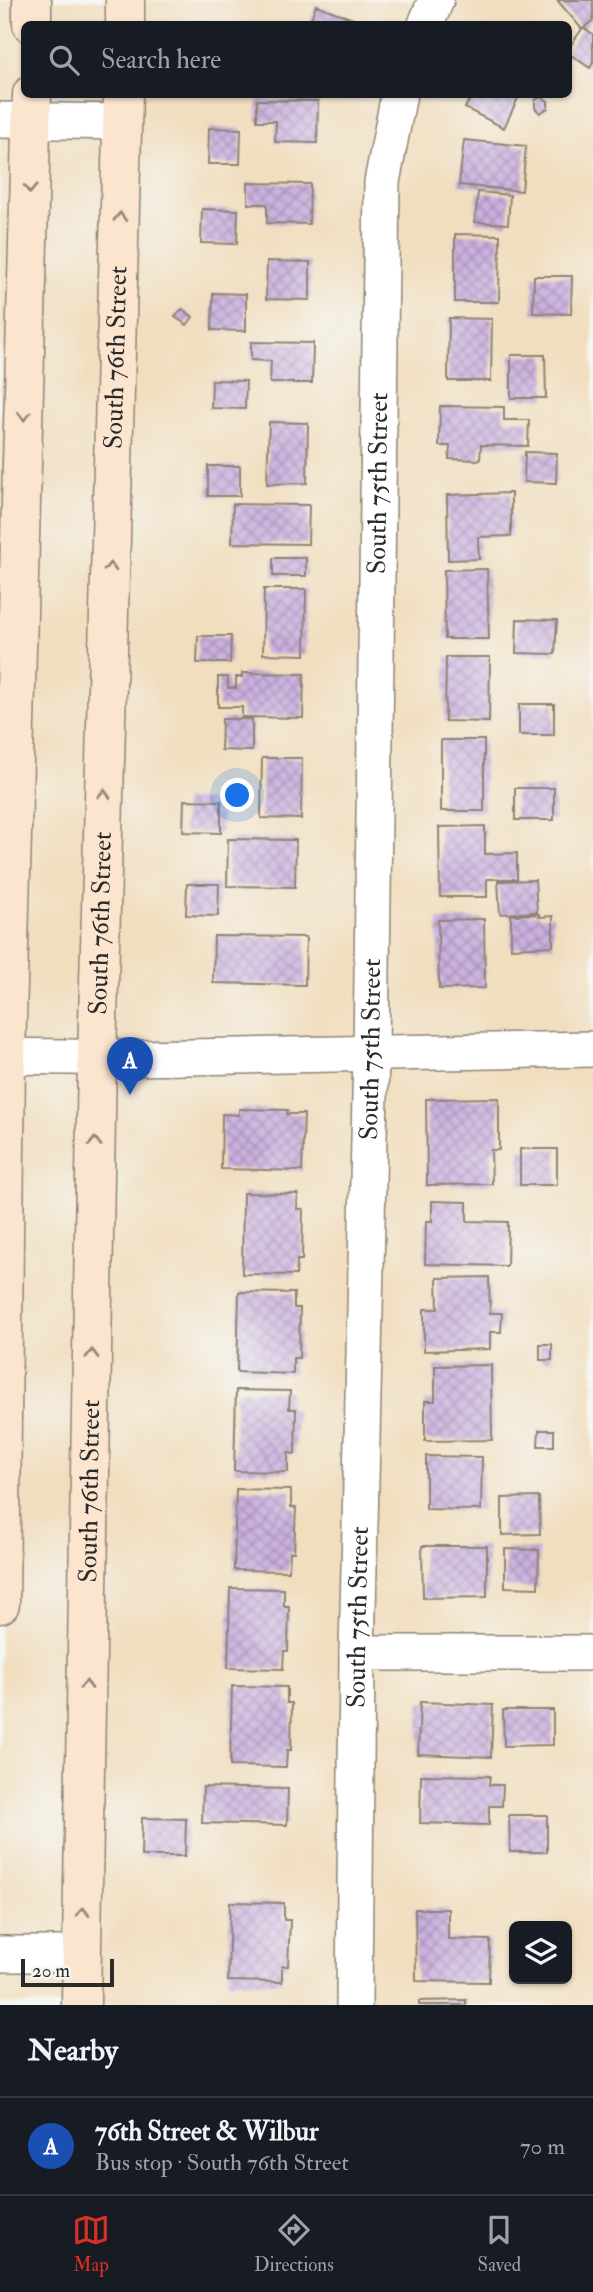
<!DOCTYPE html>
<meta charset="utf-8">
<style>
body{margin:0;font-family:"IM FELL Double Pica",serif;background:#20242c;color:#f1f3f6}
.controls{position:absolute;right:21px;bottom:21px;display:grid;overflow:hidden;border-radius:10px;box-shadow:0 2px 5px #0004}
.controls button{width:63px;height:63px;display:grid;place-items:center;padding:0;border:0;border-bottom:2px solid #363941;background:#171b24;color:#f1f3f6;font:35px sans-serif}
.scale{position:absolute;left:21px;bottom:18px;width:93px;box-sizing:border-box;padding-left:7px;border:4px solid #2b2b2b;border-top:0;font-size:19px;line-height:24px;white-space:nowrap;color:#2b2b2b;-webkit-text-stroke:5px #f6f6f2;paint-order:stroke}
.you{position:absolute;left:238px;top:796px;width:24px;height:24px;margin:-18px;border:5px solid #fff;border-radius:50%;background:#1a73e8;box-shadow:0 0 0 10px #1a73e833}
.badge{display:grid;place-items:center;width:46px;height:46px;border-radius:50%;background:#d93025;color:#fff;font-size:23px;font-weight:700}
.pin{position:absolute;translate:-50% -58px;filter:drop-shadow(0 2px 4px #0008)}
.pin::after{content:'';position:absolute;top:37px;width:24px;height:21px;background:inherit;clip-path:polygon(0 0,100% 0,50% 100%)}
.list{margin:0;padding:0;list-style:none}
h2{display:flex;justify-content:space-between;align-items:center;height:91px;margin:0;padding:0 28px;font-size:30px}
h2 small{font-size:23px;font-weight:400;color:#9ea1a6}
.list li{display:grid;grid-template-columns:46px 1fr auto;gap:21px;align-items:center;box-sizing:border-box;height:98px;padding:0 28px;border-top:2px solid #363941}
.list b{display:block;font-size:26px;white-space:nowrap}
.list p{margin:0;font-size:23px;white-space:nowrap;color:#9ea1a6}
.list em{font-size:23px;font-style:normal;color:#9ea1a6}
.icon{flex:none;width:38px;height:38px;fill:none;stroke:currentColor;stroke-width:2;stroke-linecap:round;stroke-linejoin:round}
.map{position:relative;flex:none;width:593px;height:2005px;overflow:hidden}
.search{position:absolute;background:#171b24;box-shadow:0 2px 5px #0004;left:21px;right:21px;top:21px;height:77px;display:flex;align-items:center;gap:18px;box-sizing:border-box;padding:0 24px;border-radius:10px;color:#9ea1a6;font-size:26px}
.sheet{height:189px;background:#171b24}
nav{display:flex;justify-content:space-around;align-items:center;box-sizing:border-box;height:98px;border-top:2px solid #363941;background:#171b24;font-size:19px;color:#9ea1a6}
nav a{display:grid;justify-items:center;gap:4px}
nav .on{color:#d93025}
.map>svg:first-child{display:block}
.building{fill:url(#building-cross-hatch)}
.lines{fill:none;stroke-linecap:round;stroke-linejoin:round}
.street-casing{stroke:#8e8475;stroke-width:38}
.secondary-casing{stroke:#8e8475;stroke-width:41}
.street{stroke:#fff;stroke-width:35}
.secondary{stroke:#fbe5cf;stroke-width:38}
.oneway{stroke:#93887d}
.labels{text-anchor:middle;dominant-baseline:central;stroke-width:5;stroke-linejoin:round;paint-order:stroke}
.street-label{font-size:26px;fill:#2b2b2b;stroke:#f6f6f2}
</style>
<div class="map">
<svg width="593" height="2005" viewBox="0 0 593 2005">
<defs>
<pattern id="building-cross-hatch" width="8" height="8" patternUnits="userSpaceOnUse" patternTransform="scale(1.75)"><rect width="8" height="8" fill="#cab1df"/><path d="M0 0l8 8M0 8l8-8" fill="none" stroke="#a490b5"/></pattern>
</defs>
<rect width="100%" height="100%" fill="#f6f6f2"/>
<filter id="ink" filterUnits="userSpaceOnUse"><feTurbulence type="fractalNoise" baseFrequency=".0143" numOctaves="2"/><feDisplacementMap in="SourceGraphic" scale="14" xChannelSelector="R" yChannelSelector="G"/><feConvolveMatrix kernelMatrix="1 2 1 2 8 2 1 2 1" color-interpolation-filters="sRGB"/></filter>
<filter id="wash" filterUnits="userSpaceOnUse"><feTurbulence type="fractalNoise" baseFrequency=".00686" numOctaves="4" result="noise"/><feDisplacementMap in="SourceGraphic" scale="28" xChannelSelector="R" yChannelSelector="G"/><feGaussianBlur stdDeviation="1.57" result="paint"/><feColorMatrix in="noise" values="0 0 0 0 0 0 0 0 0 0 0 0 0 0 0 0 0 1.4 0 .05"/><feComposite in="paint" operator="in"/></filter>
<g filter="url(#wash)">
<rect width="100%" height="100%" fill="#f1debf"/>
<g id="blocks">
<!-- building -->
<path class="building" d="M 557,0 L 593,0 L 593,20 L 584,28 L 593,34 L 593,63 L 590,68 L 568,53 L 568,49 L 582,29 Z
M 316,5 L 353,19 L 350,24 L 309,24 Z
M 472,94 L 520,94 L 504,128 L 465,108 Z
M 541,97 L 548,101 L 548,108 L 540,113 L 535,108 L 535,100 Z
M 257,100 L 318,101 L 317,143 L 275,142 L 276,121 L 257,121 Z
M 209,128 L 241,129 L 240,164 L 208,164 Z
M 464,140 L 526,146 L 522,191 L 459,185 Z
M 248,183 L 310,184 L 309,224 L 267,223 L 267,204 L 248,204 Z
M 478,192 L 510,195 L 508,224 L 475,222 Z
M 202,209 L 238,210 L 237,244 L 201,243 Z
M 455,234 L 500,235 L 499,302 L 455,302 Z
M 267,261 L 310,262 L 310,300 L 266,299 Z
M 534,276 L 572,276 L 571,314 L 533,313 Z
M 213,293 L 246,294 L 246,331 L 212,330 Z
M 182,309 L 193,317 L 187,325 L 175,317 Z
M 449,318 L 492,319 L 491,381 L 448,381 Z
M 251,342 L 313,343 L 312,383 L 270,383 L 271,361 L 251,360 Z
M 511,355 L 545,355 L 546,398 L 511,398 Z
M 212,380 L 246,381 L 245,409 L 211,408 Z
M 440,406 L 504,407 L 504,420 L 529,420 L 528,446 L 481,445 L 480,460 L 449,459 L 450,446 L 439,446 Z
M 269,422 L 308,423 L 307,483 L 267,484 Z
M 525,452 L 557,453 L 556,483 L 524,482 Z
M 208,466 L 240,466 L 240,496 L 208,496 Z
M 511,493 L 511,536 L 478,537 L 479,559 L 448,560 L 447,495 Z
M 233,504 L 309,505 L 308,544 L 232,543 Z
M 273,558 L 306,558 L 306,576 L 273,576 Z
M 487,569 L 489,639 L 445,639 L 444,570 Z
M 264,589 L 306,589 L 305,655 L 263,654 Z
M 517,619 L 557,620 L 555,654 L 516,653 Z
M 198,636 L 231,636 L 230,663 L 197,663 Z
M 446,657 L 490,657 L 489,722 L 445,721 Z
M 242,673 L 304,674 L 303,718 L 242,717 L 242,707 L 218,707 L 218,677 L 228,677 L 228,688 L 236,688 L 236,677 L 242,677 Z
M 519,704 L 554,704 L 554,735 L 519,735 Z
M 222,719 L 252,719 L 252,751 L 221,750 Z
M 441,740 L 484,740 L 484,811 L 441,811 Z
M 262,758 L 302,758 L 301,819 L 261,818 Z
M 515,788 L 554,788 L 554,820 L 515,820 Z
M 184,800 L 221,801 L 221,833 L 183,832 Z
M 485,826 L 485,854 L 517,853 L 517,879 L 487,879 L 487,897 L 440,897 L 439,827 Z
M 228,839 L 296,840 L 295,887 L 227,886 Z
M 535,880 L 537,912 L 500,914 L 498,881 Z
M 187,884 L 219,884 L 218,916 L 186,915 Z
M 539,914 L 539,917 L 553,916 L 553,946 L 511,948 L 511,915 Z
M 484,919 L 485,988 L 439,989 L 438,920 Z
M 214,936 L 306,937 L 305,985 L 213,983 Z
M 499,1098 L 499,1150 L 491,1150 L 492,1184 L 427,1185 L 426,1099 Z
M 239,1109 L 288,1110 L 287,1114 L 304,1114 L 302,1171 L 221,1169 L 222,1114 L 239,1115 Z
M 520,1149 L 557,1149 L 557,1185 L 520,1185 Z
M 243,1193 L 298,1194 L 297,1209 L 303,1209 L 302,1260 L 297,1260 L 296,1275 L 242,1274 Z
M 432,1201 L 467,1202 L 467,1221 L 508,1222 L 507,1266 L 425,1264 L 426,1221 L 432,1221 Z
M 489,1277 L 490,1313 L 502,1313 L 501,1332 L 490,1332 L 490,1349 L 424,1351 L 424,1309 L 438,1309 L 437,1278 Z
M 239,1292 L 294,1293 L 294,1308 L 300,1308 L 299,1358 L 293,1358 L 293,1374 L 237,1372 Z
M 540,1344 L 552,1344 L 552,1360 L 540,1360 Z
M 491,1365 L 492,1440 L 425,1441 L 425,1401 L 435,1401 L 435,1366 Z
M 236,1390 L 290,1391 L 289,1409 L 296,1409 L 295,1454 L 288,1453 L 288,1472 L 234,1471 Z
M 539,1430 L 554,1430 L 554,1446 L 538,1446 Z
M 426,1456 L 482,1457 L 481,1510 L 426,1509 Z
M 236,1489 L 291,1490 L 291,1507 L 296,1508 L 294,1552 L 290,1552 L 289,1571 L 234,1570 Z
M 539,1497 L 540,1534 L 502,1535 L 502,1498 Z
M 422,1546 L 487,1546 L 487,1597 L 423,1598 Z
M 505,1549 L 539,1550 L 538,1588 L 505,1587 Z
M 230,1588 L 284,1589 L 284,1606 L 289,1606 L 288,1651 L 284,1651 L 283,1669 L 228,1668 Z
M 232,1686 L 287,1687 L 287,1703 L 292,1703 L 291,1750 L 287,1750 L 286,1767 L 230,1766 Z
M 420,1702 L 493,1705 L 491,1757 L 418,1754 Z
M 503,1710 L 553,1710 L 553,1745 L 504,1746 Z
M 421,1775 L 490,1776 L 489,1785 L 503,1785 L 502,1806 L 489,1806 L 489,1825 L 420,1823 Z
M 203,1787 L 288,1789 L 287,1825 L 202,1823 Z
M 509,1815 L 547,1815 L 547,1852 L 510,1852 Z
M 142,1818 L 186,1819 L 185,1856 L 141,1856 Z
M 230,1902 L 284,1903 L 284,1920 L 290,1920 L 288,1966 L 282,1966 L 282,1982 L 228,1981 Z
M 415,1909 L 448,1909 L 448,1939 L 490,1940 L 489,1982 L 416,1981 Z
M 466,2000 L 466,2005 L 419,2005 L 419,2001 Z"/>
</g>
</g>
<g filter="url(#ink)">
<use href="#blocks" fill-opacity="0" stroke="#8e8475" stroke-width="2"/>
<g class="lines">
<!-- street casing -->
<g class="street-casing">
<g id="street">
<path d="M 426,24 L 436,0"/>
<path d="M 0,120 L 123,122"/>
<path d="M 0,1056 L 137,1058 L 593,1049"/>
<path d="M 357,1653 L 593,1653"/>
<path d="M 0,1954 L 82,1954"/>
<path id="s1" d="M 354,2005 L 357,1653 L 371,1053 L 382,182 L 399,94"/>
</g>
</g>
<!-- secondary casing -->
<g class="secondary-casing">
<g id="secondary">
<path d="M 32,24 L 32,0"/>
<path d="M 125,24 L 125,0"/>
<path d="M 0,1604 L 6,1057 L 32,94"/>
<path id="s2" d="M 81,2005 L 97,1058 L 123,94"/>
</g>
</g>
<!-- street -->
<use href="#street" class="street"/>
<!-- secondary -->
<use href="#secondary" class="secondary"/>
</g>
<!-- one-way arrows -->
<defs><path id="oneway-chevron" d="M-2-3.5L2.5 0L-2 3.5" fill="none" stroke-width="1.6" stroke-linecap="round" stroke-linejoin="round" transform="scale(1.75)"/></defs>
<g class="oneway">
<use href="#oneway-chevron" transform="translate(30 189) rotate(92)"/>
<use href="#oneway-chevron" transform="translate(120 217) rotate(-88)"/>
<use href="#oneway-chevron" transform="translate(24 416) rotate(92)"/>
<use href="#oneway-chevron" transform="translate(110 567) rotate(-88)"/>
<use href="#oneway-chevron" transform="translate(104 794) rotate(-88)"/>
<use href="#oneway-chevron" transform="translate(95 1142) rotate(-89)"/>
<use href="#oneway-chevron" transform="translate(92 1354) rotate(-89)"/>
<use href="#oneway-chevron" transform="translate(86 1685) rotate(-89)"/>
<use href="#oneway-chevron" transform="translate(83 1912) rotate(-89)"/>
</g>
</g>
<g class="labels">
<!-- street labels -->
<g class="street-label">
<text stroke="none"><textPath href="#s2" startOffset="1648">South 76th Street</textPath></text>
<text stroke="none"><textPath href="#s1" startOffset="1522">South 75th Street</textPath></text>
<text stroke="none"><textPath href="#s2" startOffset="1082">South 76th Street</textPath></text>
<text stroke="none"><textPath href="#s1" startOffset="956">South 75th Street</textPath></text>
<text stroke="none"><textPath href="#s2" startOffset="514">South 76th Street</textPath></text>
<text stroke="none"><textPath href="#s1" startOffset="388">South 75th Street</textPath></text>
</g>
</g>
</svg>
<div class="controls">
<button><svg class="icon" aria-label="layers" viewBox="0 0 24 24"><path d="M12 4l9 5-9 5-9-5zM3 14l9 5 9-5"/></svg></button>
</div>
<div class="scale">20 m</div>
<div class="you"></div>
<div class="pin badge" style="left:130px;top:1095px;background:#1a4fb4">A</div>
<div class="search"><svg class="icon" aria-label="search" viewBox="0 0 24 24"><circle cx="10" cy="10" r="6"/><path d="M15 15l6 6"/></svg>Search here</div>
</div>
<section class="sheet">
<h2>Nearby<small></small></h2>
<ul class="list">
<li><span class="badge" style="background:#1a4fb4">A</span><div><b>76th Street &amp; Wilbur</b><p>Bus stop · South 76th Street</p></div><em>70 m</em></li>
</ul>
</section>
<nav>
<a class="on"><svg class="icon" aria-label="map" viewBox="0 0 24 24"><path d="M3 6l6-2 6 2 6-2v14l-6 2-6-2-6 2zM9 4v14M15 6v14"/></svg>Map</a>
<a><svg class="icon" aria-label="directions" viewBox="0 0 24 24"><path d="M12 3l9 9-9 9-9-9zM9 14v-3h6M13 9l2 2-2 2"/></svg>Directions</a>
<a><svg class="icon" aria-label="saved" viewBox="0 0 24 24"><path d="M7 4h10v16l-5-4-5 4z"/></svg>Saved</a>
</nav>
